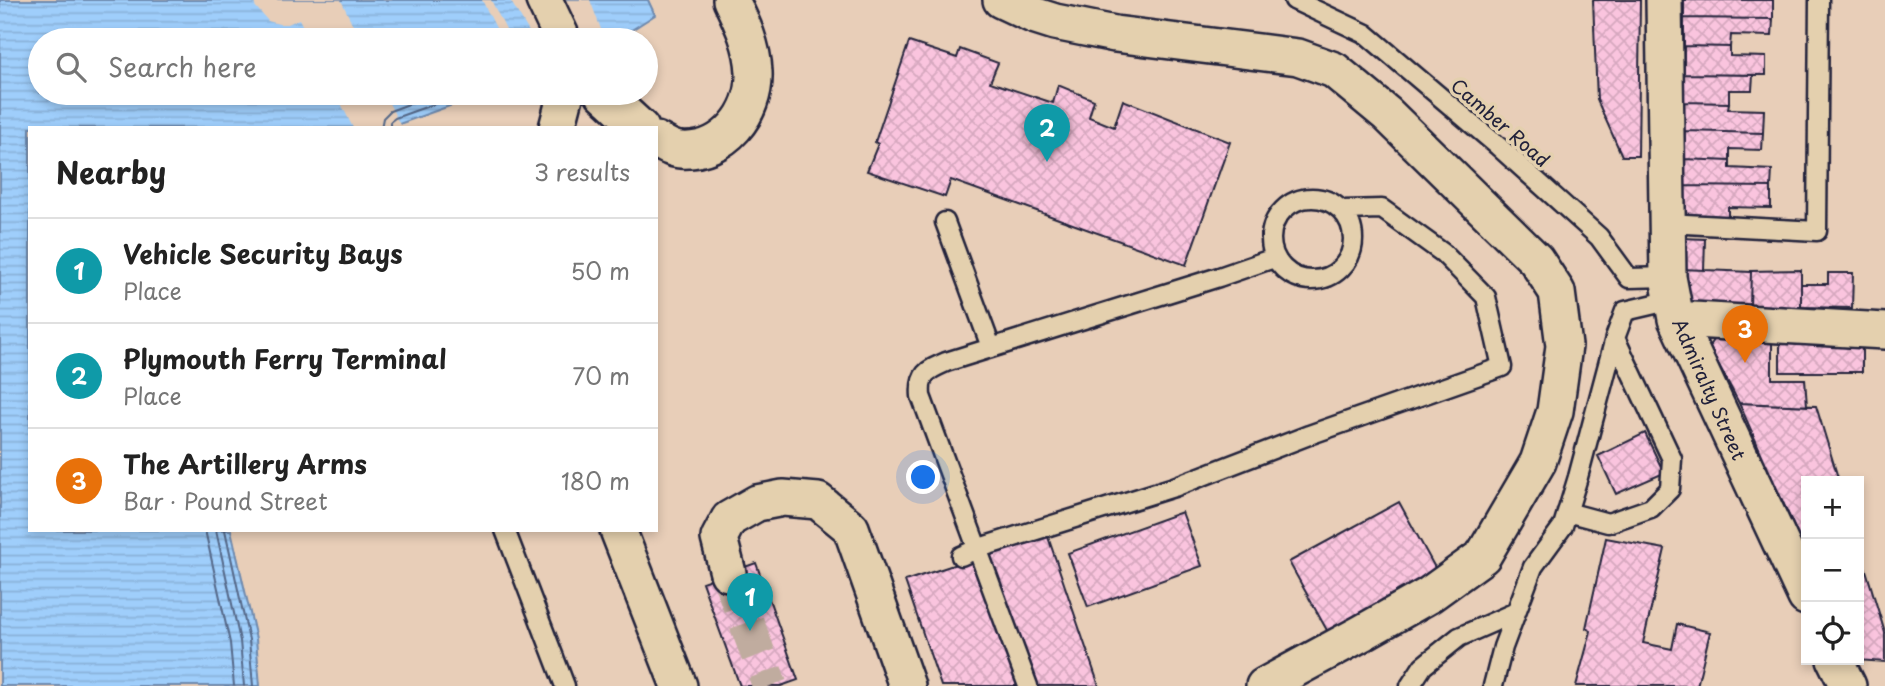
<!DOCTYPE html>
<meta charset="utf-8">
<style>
body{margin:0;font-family:"Playpen Sans",sans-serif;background:#f6f6f6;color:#222}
.controls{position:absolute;right:21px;bottom:21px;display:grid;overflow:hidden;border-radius:0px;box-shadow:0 4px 10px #0003}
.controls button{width:63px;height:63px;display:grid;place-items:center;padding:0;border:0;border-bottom:2px solid #e0e0e0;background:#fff;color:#222;font:35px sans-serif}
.you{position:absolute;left:924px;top:478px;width:24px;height:24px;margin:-18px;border:5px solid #fff;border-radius:50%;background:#1a73e8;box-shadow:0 0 0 10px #1a73e833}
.badge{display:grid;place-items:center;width:46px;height:46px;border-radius:50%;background:#22223b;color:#fff;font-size:23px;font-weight:700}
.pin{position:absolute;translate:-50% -58px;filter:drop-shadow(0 2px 4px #0008)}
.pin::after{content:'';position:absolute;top:37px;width:24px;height:21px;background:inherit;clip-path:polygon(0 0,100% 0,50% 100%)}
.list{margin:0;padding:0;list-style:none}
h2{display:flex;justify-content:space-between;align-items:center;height:91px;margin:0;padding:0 28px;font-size:30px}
h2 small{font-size:23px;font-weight:400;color:#767676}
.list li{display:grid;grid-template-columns:46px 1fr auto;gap:21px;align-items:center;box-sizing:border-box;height:105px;padding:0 28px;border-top:2px solid #e0e0e0}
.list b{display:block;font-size:26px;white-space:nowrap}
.list p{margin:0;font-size:23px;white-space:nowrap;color:#767676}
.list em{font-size:23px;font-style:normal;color:#767676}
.icon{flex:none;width:38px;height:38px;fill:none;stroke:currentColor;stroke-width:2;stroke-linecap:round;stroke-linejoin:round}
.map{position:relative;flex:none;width:1885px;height:686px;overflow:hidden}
.search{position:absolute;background:#fff;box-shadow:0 4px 10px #0003;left:28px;top:28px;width:630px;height:77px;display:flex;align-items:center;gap:18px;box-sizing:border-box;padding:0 24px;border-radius:38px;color:#767676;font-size:26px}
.panel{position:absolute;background:#fff;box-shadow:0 4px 10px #0003;left:28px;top:126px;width:630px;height:406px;border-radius:0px}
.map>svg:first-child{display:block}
.water{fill:url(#water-rules);stroke:#6d89ae;stroke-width:2}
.pier{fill:#e8ceb8}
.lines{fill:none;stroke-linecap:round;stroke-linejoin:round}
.shore{stroke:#546788;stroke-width:2}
.building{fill:url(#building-cross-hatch);stroke:#22223b;stroke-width:2}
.street-tunnel{stroke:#c0ac9f;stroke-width:35;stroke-dasharray:35 18;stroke-linecap:butt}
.lane-casing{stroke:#22223b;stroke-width:23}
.street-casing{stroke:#22223b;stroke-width:40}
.lane{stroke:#e4d0ae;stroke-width:18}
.street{stroke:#e4d0ae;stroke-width:35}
.labels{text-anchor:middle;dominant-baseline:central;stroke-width:7;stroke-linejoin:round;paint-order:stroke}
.street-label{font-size:19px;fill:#22223b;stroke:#e4d0ae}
</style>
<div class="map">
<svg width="1885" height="686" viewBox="0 0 1885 686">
<defs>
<pattern id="water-rules" width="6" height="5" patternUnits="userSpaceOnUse" patternTransform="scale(1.75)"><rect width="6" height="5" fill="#9fcefb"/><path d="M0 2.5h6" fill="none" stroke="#89b1d8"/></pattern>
<pattern id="building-cross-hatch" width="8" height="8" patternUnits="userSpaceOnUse" patternTransform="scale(1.75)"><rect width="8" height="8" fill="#fac4de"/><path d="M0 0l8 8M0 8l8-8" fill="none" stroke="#d6a8bf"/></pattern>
</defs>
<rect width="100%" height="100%" fill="#e8ceb8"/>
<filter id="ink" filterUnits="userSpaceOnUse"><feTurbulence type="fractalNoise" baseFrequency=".0143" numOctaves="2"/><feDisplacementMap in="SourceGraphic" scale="14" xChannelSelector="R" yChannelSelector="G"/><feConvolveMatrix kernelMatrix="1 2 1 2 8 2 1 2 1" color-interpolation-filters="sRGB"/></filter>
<g filter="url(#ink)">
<!-- water -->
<path class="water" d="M 0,0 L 648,0 L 655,15 L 616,40 L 40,40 L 40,93 L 486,93 L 388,128 L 30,128 L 30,530 L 231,530 L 256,639 L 260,686 L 0,686 Z"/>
<!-- pier -->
<path class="pier" d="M 254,0 L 341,0 L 360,40 L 310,40 L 299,19 L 288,24 L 279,24 L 268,21 L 255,6 Z
M 482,0 L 491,0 L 511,40 L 502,40 Z
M 510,0 L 590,0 L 605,40 L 534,40 Z
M 336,93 L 384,93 L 401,127 L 353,128 Z"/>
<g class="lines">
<!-- shore -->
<path class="shore" d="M 381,128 L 383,118 L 390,111 L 438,93
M 390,128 L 390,122 L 395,118 L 465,93
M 205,530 L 230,643 L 234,686
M 216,530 L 240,641 L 244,686
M 225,530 L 249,640 L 253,686"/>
</g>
<!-- building -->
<path class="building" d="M 1593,0 L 1640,0 L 1638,156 L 1622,156 L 1597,100 Z
M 1684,0 L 1773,0 L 1773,19 L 1684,18 Z
M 1684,18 L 1773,19 L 1772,36 L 1731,35 L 1730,47 L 1684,46 Z
M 909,42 L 957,58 L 960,49 L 998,63 L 990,82 L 1053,103 L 1058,85 L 1094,100 L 1089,117 L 1114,127 L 1123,100 L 1230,142 L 1186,265 L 951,180 L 945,197 L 867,171 L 878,144 L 875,142 Z
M 1684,46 L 1730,47 L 1730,56 L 1766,57 L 1766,75 L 1684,74 Z
M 1684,74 L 1753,75 L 1752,90 L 1729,90 L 1729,103 L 1684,102 Z
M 1684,102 L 1729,103 L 1728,109 L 1764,110 L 1763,133 L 1684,131 Z
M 1684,131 L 1763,133 L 1762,150 L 1730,149 L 1730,161 L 1684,159 Z
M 1684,159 L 1730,161 L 1730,168 L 1772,170 L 1771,187 L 1684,186 Z
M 1684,186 L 1771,187 L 1771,208 L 1728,207 L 1728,219 L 1688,218 L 1683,212 Z
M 1683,238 L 1705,239 L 1704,270 L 1681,269 Z
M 1681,269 L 1751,272 L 1750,307 L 1688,304 Z
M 1801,270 L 1801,307 L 1750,307 L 1751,271 Z
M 1828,273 L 1853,273 L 1852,308 L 1801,307 L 1801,284 L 1828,284 Z
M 1713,340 L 1772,340 L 1772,379 L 1805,379 L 1807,406 L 1739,403 L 1709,346 Z
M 1780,340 L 1862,340 L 1862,372 L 1780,372 Z
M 1739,403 L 1816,406 L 1839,481 L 1806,481 L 1806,554 Z
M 1645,433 L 1664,473 L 1616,494 L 1598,456 Z
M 1399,502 L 1439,575 L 1329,634 L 1289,562 Z
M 1182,512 L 1202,566 L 1088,607 L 1068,553 Z
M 1047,534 L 1099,686 L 941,686 L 905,581 Z
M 1606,538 L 1665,549 L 1643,643 L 1672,649 L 1677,624 L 1710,632 L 1697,686 L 1576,686 L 1591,631 L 1586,628 Z
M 1859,547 L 1885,633 L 1885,662 L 1857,660 L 1859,660 Z
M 756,563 L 798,680 L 781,686 L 740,686 L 702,582 Z"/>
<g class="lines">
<!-- street-tunnel -->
<path class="street-tunnel" d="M 728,573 L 770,686"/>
<!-- lane casing -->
<g class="lane-casing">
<path id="lane" d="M 1294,0 L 1366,34 L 1498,146 L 1599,237 L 1629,278 L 1668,277
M1271 239a41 41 0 1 1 82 0a41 41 0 1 1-82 0Z
M 945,222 L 991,347
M 1667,223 L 1817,231 L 1819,0
M 1567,512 L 1608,523 L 1651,508 L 1670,489 L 1672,459 L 1615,338
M 505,530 L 565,686
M 961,556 L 979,548 L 1174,487 L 1309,435 L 1502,367 L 1486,297 L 1443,253 L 1382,209 L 1343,210
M 1028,686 L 921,396 C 919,373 928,370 946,362 L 1219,277 L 1274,258
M 1410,686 L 1423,666 L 1459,637 L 1516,612
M 1493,686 L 1503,647 L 1533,567 L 1563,526 L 1578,477 L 1615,338 L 1625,311 L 1672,300"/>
</g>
<!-- street casing -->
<g class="street-casing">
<path id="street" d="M 544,0 L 563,40
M 1001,0 L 1033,15 L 1055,22 L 1115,34 L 1298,57 L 1334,70 L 1387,114 L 1536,260 L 1557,292 L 1564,346 L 1555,411 L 1538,462 L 1483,556 L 1429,595 L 1362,633 L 1264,686
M 1664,0 L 1668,277 L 1676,319 L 1806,597
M 603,93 L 641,128
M 557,128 L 566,93
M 656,140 C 664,144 673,150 681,150 C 724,153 756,113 754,72 C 753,46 742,23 731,0
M 1676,319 L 1885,331
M 618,530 L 679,686
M 728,573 L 719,538 L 729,519 L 757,503 L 783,498 L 818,501 L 851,528 L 907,686
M 1835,660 L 1848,686"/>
</g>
<!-- lane -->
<use href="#lane" class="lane"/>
<!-- street -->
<use href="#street" class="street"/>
</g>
</g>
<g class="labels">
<!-- street labels -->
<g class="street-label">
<text transform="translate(1501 122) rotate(41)">Camber Road</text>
<text transform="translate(1710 389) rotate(66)">Admiralty Street</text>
</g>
</g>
</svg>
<div class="controls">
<button>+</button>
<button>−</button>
<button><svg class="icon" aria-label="locate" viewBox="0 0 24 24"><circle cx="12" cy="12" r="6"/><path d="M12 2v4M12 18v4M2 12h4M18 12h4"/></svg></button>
</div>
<div class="you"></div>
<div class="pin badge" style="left:750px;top:631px;background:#0f9aa8">1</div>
<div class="pin badge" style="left:1047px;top:162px;background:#0f9aa8">2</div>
<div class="pin badge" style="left:1745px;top:363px;background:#e8710a">3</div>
<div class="search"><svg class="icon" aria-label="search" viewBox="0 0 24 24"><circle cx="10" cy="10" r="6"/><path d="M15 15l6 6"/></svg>Search here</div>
<section class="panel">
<h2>Nearby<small>3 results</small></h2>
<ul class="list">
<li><span class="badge" style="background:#0f9aa8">1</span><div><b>Vehicle Security Bays</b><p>Place</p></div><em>50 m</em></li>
<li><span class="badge" style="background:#0f9aa8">2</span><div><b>Plymouth Ferry Terminal</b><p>Place</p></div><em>70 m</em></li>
<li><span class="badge" style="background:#e8710a">3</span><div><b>The Artillery Arms</b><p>Bar · Pound Street</p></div><em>180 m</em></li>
</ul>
</section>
</div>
